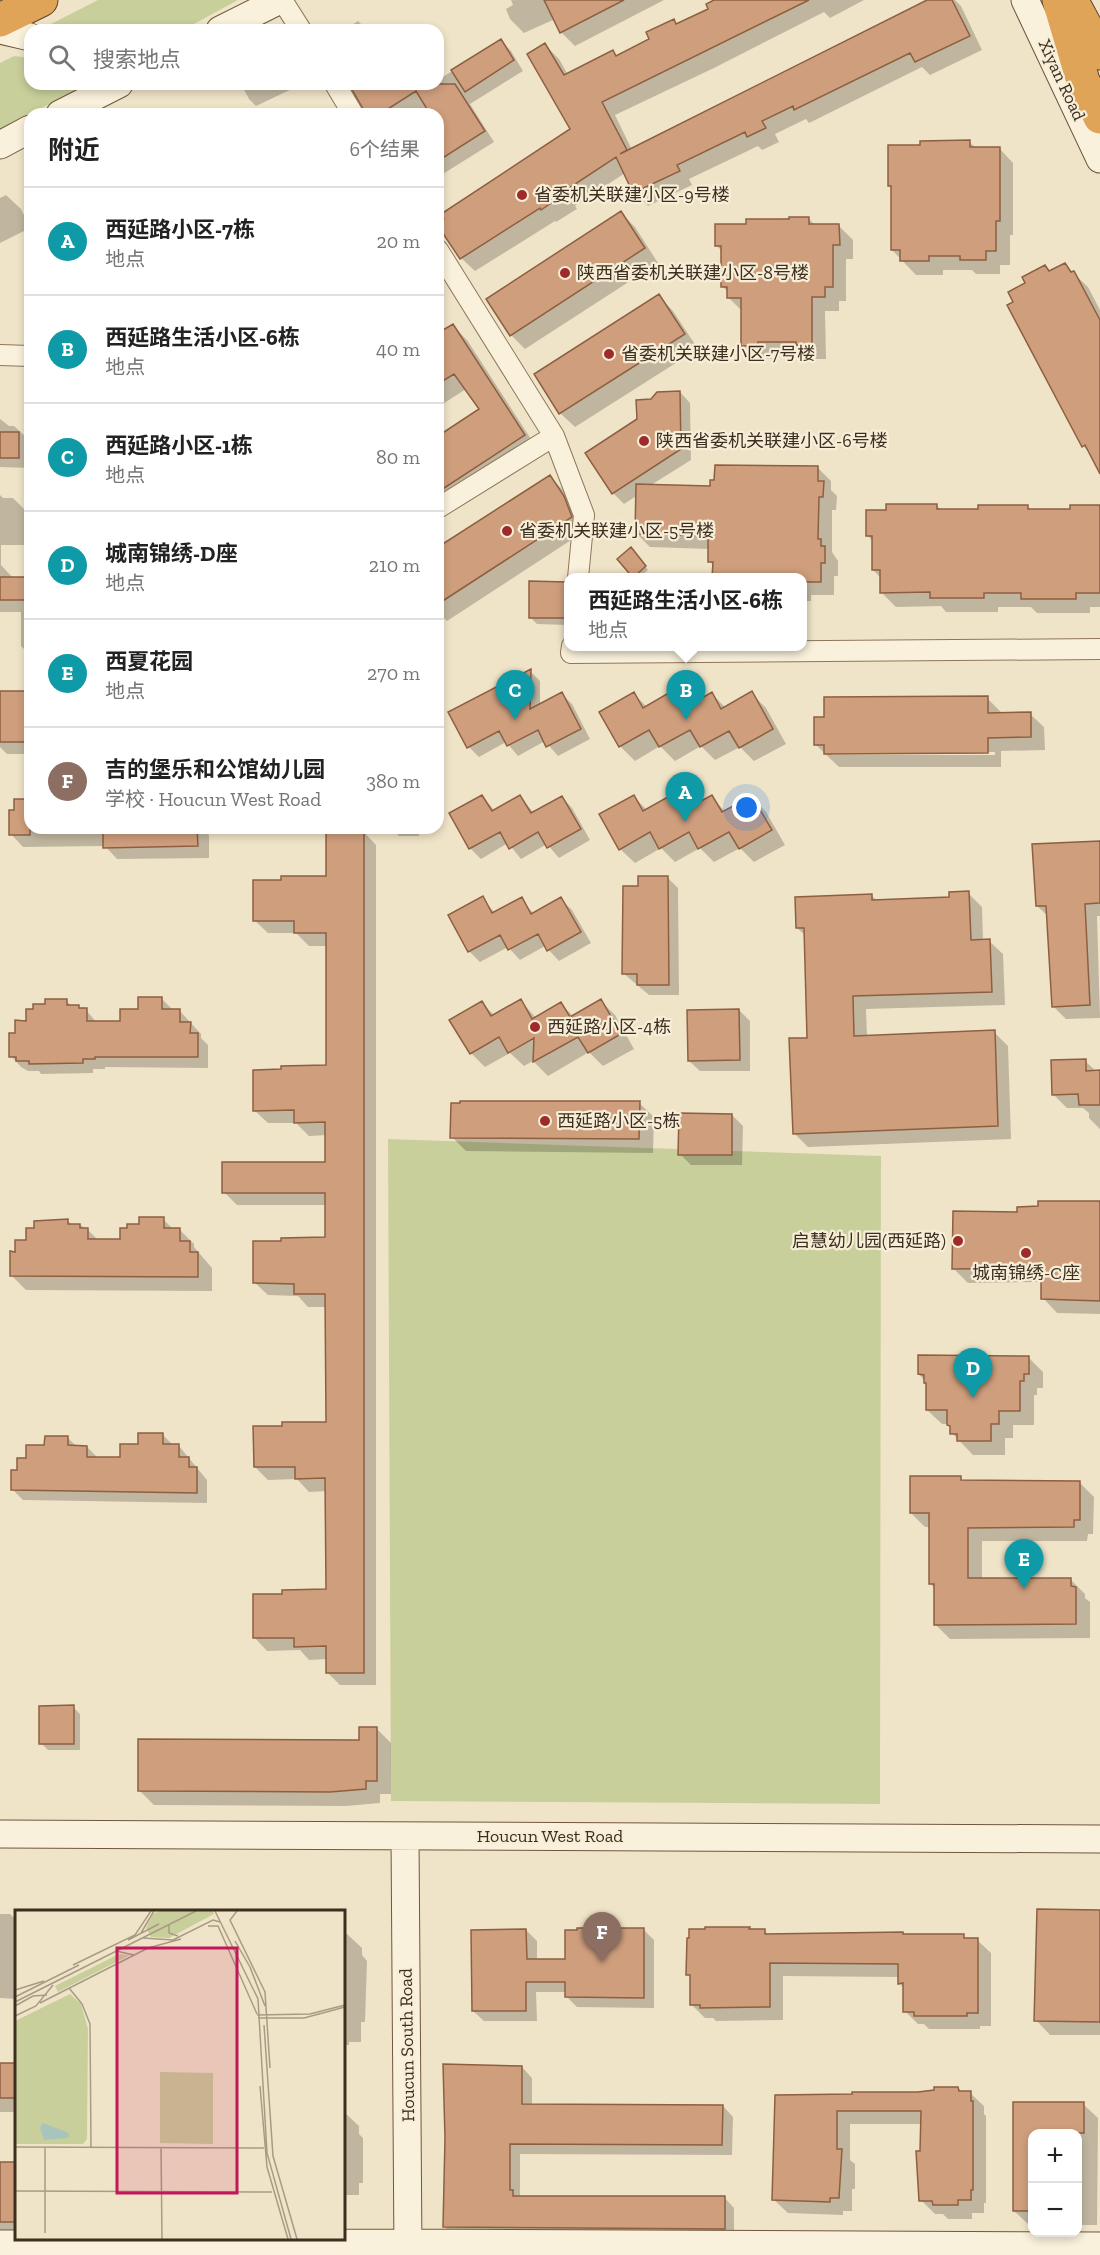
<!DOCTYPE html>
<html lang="zh">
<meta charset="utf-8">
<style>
body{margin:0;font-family:"Zilla Slab","Noto Sans SC",serif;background:#f2f2f2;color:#222}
.controls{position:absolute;right:18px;bottom:18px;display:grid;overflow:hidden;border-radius:12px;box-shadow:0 3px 9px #0003}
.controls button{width:54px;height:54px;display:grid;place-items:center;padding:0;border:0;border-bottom:2px solid #e0e0e0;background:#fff;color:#222;font:30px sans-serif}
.you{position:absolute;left:747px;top:808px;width:21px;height:21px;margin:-15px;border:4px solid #fff;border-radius:50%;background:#1a73e8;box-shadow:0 0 0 9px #1a73e833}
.badge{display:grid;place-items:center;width:39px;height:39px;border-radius:50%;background:#9e2a2b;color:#fff;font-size:20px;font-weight:700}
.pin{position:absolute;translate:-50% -50px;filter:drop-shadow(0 2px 3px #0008)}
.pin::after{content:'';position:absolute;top:32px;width:21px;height:18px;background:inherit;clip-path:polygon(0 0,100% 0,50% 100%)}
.popup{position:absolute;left:564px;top:573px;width:243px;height:78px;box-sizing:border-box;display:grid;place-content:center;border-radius:12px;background:#fff;filter:drop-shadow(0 2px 4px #0005);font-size:20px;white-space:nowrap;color:#767676}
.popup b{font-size:22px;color:#222}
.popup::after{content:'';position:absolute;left:50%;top:100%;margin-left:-12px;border:12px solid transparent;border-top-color:#fff}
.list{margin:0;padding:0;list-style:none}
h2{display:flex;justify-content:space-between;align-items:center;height:78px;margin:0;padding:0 24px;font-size:26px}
h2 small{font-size:20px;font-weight:400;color:#767676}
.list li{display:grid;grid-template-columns:39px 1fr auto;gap:18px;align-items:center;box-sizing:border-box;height:108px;padding:0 24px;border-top:2px solid #e0e0e0}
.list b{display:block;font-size:22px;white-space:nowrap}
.list p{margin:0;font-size:20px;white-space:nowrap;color:#767676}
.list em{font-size:20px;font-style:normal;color:#767676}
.icon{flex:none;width:33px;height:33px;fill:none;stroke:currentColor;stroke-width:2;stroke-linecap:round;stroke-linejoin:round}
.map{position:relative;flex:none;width:1100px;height:2255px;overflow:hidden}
.search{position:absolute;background:#fff;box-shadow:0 3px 9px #0003;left:24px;top:24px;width:420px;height:66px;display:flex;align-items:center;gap:15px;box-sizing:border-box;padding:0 21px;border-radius:18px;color:#767676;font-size:22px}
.panel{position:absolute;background:#fff;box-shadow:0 3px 9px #0003;left:24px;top:108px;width:420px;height:726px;border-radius:18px}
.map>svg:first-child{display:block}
.green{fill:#c9cf9b}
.shadow{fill:#0003;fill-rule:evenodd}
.building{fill:#cf9f7d;stroke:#8d5f41;stroke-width:1.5}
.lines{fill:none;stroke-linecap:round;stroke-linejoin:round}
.street-casing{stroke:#8d765c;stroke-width:22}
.secondary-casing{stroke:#6f573f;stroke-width:29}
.highway-casing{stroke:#5b4430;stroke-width:35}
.street{stroke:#faf1dc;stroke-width:20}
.secondary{stroke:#faf1dc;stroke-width:27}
.highway{stroke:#e0a458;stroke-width:33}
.poi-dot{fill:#9e2a2b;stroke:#f7eed8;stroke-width:2}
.labels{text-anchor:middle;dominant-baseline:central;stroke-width:4.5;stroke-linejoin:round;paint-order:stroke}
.street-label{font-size:18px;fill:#3d2e20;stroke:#f7eed8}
.poi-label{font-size:18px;fill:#3d2e20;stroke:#f7eed8;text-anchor:start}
.inset-road{fill:none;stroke:#a89b85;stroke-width:1.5}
.view{fill:#c2185b;fill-opacity:0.15;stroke:#c2185b;stroke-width:3}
.inset-edge{fill:none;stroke:#3d2e20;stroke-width:3}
</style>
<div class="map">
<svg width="1100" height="2255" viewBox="0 0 1100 2255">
<rect width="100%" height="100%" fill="#f0e4c8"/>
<!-- green -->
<path class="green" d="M 98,0 L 238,0 L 183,30 L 68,30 L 47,26 Z
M 14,56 L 30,58 L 30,84 L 89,84 L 0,129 L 0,63 Z
M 388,1139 L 881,1156 L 880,1804 L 391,1801 Z"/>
<!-- shadow -->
<path class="shadow" d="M 511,0 L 664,0 L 575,46 L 561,32 L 555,19 L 524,33 L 510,19 L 506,9 L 513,5 Z
M 717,0 L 864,0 L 830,18 L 824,12 L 714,68 L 615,115 L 632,150 L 931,0 L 955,0 L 961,6 L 982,50 L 930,75 L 922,67 L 809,123 L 806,119 L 775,134 L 779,142 L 762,150 L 758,146 L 689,179 L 692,185 L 648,206 L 635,192 L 625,173 L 575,206 L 577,209 L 556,222 L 555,221 L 475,271 L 461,258 L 572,129 L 545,45 L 559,59 L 568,75 L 613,52 L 617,56 L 651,40 L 673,21 L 678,25 L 710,10 Z
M 358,21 L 367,30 L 344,30 Z
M 500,41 L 511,51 L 523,71 L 470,104 L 494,142 L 438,177 L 438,114 L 369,114 L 351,84 L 438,84 L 438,80 Z
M 241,84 L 295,84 L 296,87 L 256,106 L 249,99 Z
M 969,142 L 976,148 L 999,148 L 1013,163 L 1013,235 L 1010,235 L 1010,265 L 1000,265 L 1000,274 L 976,274 L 972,270 L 943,270 L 943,275 L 916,275 L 892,250 L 892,188 L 890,185 L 921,147 Z
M 6,195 L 21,209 L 30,228 L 0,243 L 0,198 Z
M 621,213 L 635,227 L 658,263 L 525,349 L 511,335 Z
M 808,218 L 816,226 L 839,226 L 853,240 L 853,259 L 846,259 L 846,301 L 839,301 L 839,311 L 825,311 L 826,359 L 812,359 L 808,355 L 772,355 L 772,359 L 757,359 L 743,345 L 743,312 L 728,297 L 728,292 L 722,286 L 722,251 L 716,245 L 748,226 L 748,220 Z
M 1065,265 L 1088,287 L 1100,310 L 1100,464 L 1083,446 L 1015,303 L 1028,283 L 1045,267 L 1051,272 Z
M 659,296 L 673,311 L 698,349 L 575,427 L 560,413 Z
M 453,326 L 467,340 L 538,450 L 438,515 L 438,438 L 481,410 L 466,389 L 438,407 L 438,335 Z
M 680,392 L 690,403 L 691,460 L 651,485 L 711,487 L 817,467 L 831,481 L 831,490 L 837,496 L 836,510 L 832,510 L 832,552 L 838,561 L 838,576 L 834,576 L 834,595 L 811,595 L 811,601 L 803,601 L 803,578 L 714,566 L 710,562 L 710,549 L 650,547 L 636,533 L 638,495 L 624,504 L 613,493 L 639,420 L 652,400 Z
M 0,419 L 9,426 L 14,426 L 25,436 L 25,441 L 29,445 L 29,468 L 0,467 Z
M 550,477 L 564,491 L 578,512 L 585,531 L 447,621 L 438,612 L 438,549 Z
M 0,495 L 3,498 L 13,498 L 26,511 L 26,545 L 1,545 L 1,565 L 14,579 L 30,579 L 30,655 L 21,646 L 21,612 L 0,612 Z
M 937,506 L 942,511 L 979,511 L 1027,506 L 1032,511 L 1072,511 L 1100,507 L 1100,607 L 1090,607 L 1090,613 L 1037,613 L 1031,607 L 998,607 L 998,612 L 946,612 L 941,606 L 896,607 L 881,592 L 881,578 L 873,570 L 873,541 L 867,535 L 888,511 Z
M 634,552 L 648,570 L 639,578 L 634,578 L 619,559 Z
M 569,586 L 569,625 L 537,624 L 530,617 Z
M 530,671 L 540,681 L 540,706 L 562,694 L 572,704 L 590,739 L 558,756 L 545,741 L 518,756 L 506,742 L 479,757 L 469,747 Z
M 0,693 L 30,693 L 30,754 L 7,754 L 0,747 Z
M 672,693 L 687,708 L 712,694 L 726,708 L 751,693 L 766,708 L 786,744 L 754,761 L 740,747 L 715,760 L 701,746 L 675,761 L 660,746 L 635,761 L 620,746 L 601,713 L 634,694 L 647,707 Z
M 987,698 L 1001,712 L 1001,714 L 1030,714 L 1044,727 L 1045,750 L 1001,751 L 1001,767 L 839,767 L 815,744 ZM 829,752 L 995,752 L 995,755 L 832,755 Z
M 27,788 L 30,788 L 30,828 L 202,828 L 209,835 L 209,858 L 117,859 L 105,846 L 23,847 L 11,834 L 16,811 L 27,800 Z
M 482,796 L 495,811 L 520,797 L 534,813 L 562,797 L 572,808 L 590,840 L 559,858 L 547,844 L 521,859 L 508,843 L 481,859 L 470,848 Z
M 633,796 L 647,810 L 673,796 L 687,810 L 711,797 L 726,812 L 752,797 L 766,812 L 785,845 L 754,862 L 740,848 L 714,862 L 700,848 L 675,862 L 661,848 L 635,863 L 620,849 Z
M 419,828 L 419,836 L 399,836 L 392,829 Z
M 363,831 L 376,845 L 376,1685 L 340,1685 L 327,1672 L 327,1659 L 309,1660 L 300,1650 L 267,1651 L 254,1637 L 283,1595 L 327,1591 L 327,1491 L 309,1492 L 297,1479 L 268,1480 L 255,1467 L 327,1424 L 327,1307 L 308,1307 L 298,1296 L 268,1295 L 254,1282 L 327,1239 L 327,1205 L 237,1205 L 224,1192 L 327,1163 L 327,1135 L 309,1136 L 296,1123 L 268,1123 L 254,1110 L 327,1067 L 327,946 L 309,946 L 296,933 L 268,933 L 254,920 L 283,881 L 327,878 Z
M 1100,842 L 1100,916 L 1097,916 L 1100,1018 L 1066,1019 L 1053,1006 L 1049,917 L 1037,906 Z
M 667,877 L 678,888 L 679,995 L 649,995 L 623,973 Z
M 968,893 L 982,907 L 983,941 L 989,941 L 1003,954 L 1005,1005 L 866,1009 L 867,1037 L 994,1032 L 1008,1046 L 1011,1139 L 808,1147 L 794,1133 L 809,1039 L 806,936 L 797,928 L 872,896 L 878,902 L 951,899 Z
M 482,898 L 495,913 L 521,899 L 534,914 L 561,899 L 572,910 L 591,943 L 559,961 L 545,946 L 520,960 L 508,947 L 480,962 L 469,951 Z
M 162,999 L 173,1010 L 179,1010 L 201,1034 L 201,1038 L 208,1045 L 208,1068 L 105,1067 L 105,1069 L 93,1069 L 93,1073 L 41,1074 L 39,1071 L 28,1071 L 21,1067 L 11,1056 L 17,1034 L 28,1022 L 35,1010 L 46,1005 L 66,1001 L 72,1006 L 86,1010 L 97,1023 L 121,1023 Z
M 521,1001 L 536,1018 L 561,1004 L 574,1017 L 601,1001 L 615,1015 L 634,1049 L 603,1066 L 589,1052 L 548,1076 L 533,1061 L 524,1066 L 510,1053 L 485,1067 L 471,1053 L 482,1003 L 495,1016 Z
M 739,1010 L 750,1021 L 750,1071 L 700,1071 L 689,1061 Z
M 1085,1061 L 1097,1072 L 1100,1072 L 1100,1129 L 1089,1118 L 1089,1113 L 1083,1108 L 1067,1108 L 1053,1094 Z
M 639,1103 L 654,1117 L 653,1153 L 466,1151 L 452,1137 Z
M 732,1115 L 743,1126 L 742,1165 L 691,1165 L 680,1154 Z
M 1100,1202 L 1100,1314 L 1057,1313 L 1043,1298 L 1043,1282 L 968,1283 L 953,1268 L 1019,1213 Z
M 163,1219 L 173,1229 L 179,1229 L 194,1244 L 194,1247 L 212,1268 L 212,1291 L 26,1290 L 11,1275 L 16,1253 L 35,1230 L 67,1220 L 72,1225 L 80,1225 L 87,1229 L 99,1241 L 122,1241 Z
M 1028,1357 L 1043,1372 L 1043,1388 L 1037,1388 L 1037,1395 L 1034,1395 L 1034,1425 L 1013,1425 L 1013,1438 L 1005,1438 L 1005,1455 L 973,1455 L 952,1433 L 952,1428 L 947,1424 L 942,1424 L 927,1410 L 928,1385 L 919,1374 Z
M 162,1434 L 174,1446 L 179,1446 L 207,1480 L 207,1503 L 23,1500 L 12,1489 L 19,1472 L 28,1460 L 46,1447 L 67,1437 L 77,1447 L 87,1447 L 98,1458 L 121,1459 L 140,1446 Z
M 960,1478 L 964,1482 L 1079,1482 L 1094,1497 L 1093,1534 L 1088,1534 L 1087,1541 L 982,1541 L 982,1580 L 1071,1580 L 1085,1594 L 1085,1598 L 1090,1602 L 1090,1638 L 950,1639 L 935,1624 L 935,1589 L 930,1583 L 930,1527 L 925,1527 L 911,1513 Z
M 73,1707 L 80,1714 L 80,1750 L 48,1750 L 41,1743 Z
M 377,1729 L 391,1743 L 391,1794 L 380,1794 L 380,1803 L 346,1806 L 154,1805 L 139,1790 L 360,1742 Z
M 58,1911 L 88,1911 L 89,1912 L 58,1912 Z
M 1100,1911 L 1100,2035 L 1050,2035 L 1036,2020 Z
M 0,1914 L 10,1914 L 16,1920 L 16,1999 L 0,1998 Z
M 749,1928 L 751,1930 L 764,1930 L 769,1935 L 963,1936 L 967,1940 L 977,1940 L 991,1953 L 991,2026 L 980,2026 L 980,2029 L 929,2029 L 924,2024 L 918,2024 L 905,2011 L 904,1988 L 899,1983 L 899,1977 L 783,1976 L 783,2020 L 716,2021 L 713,2018 L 705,2018 L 692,2005 L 692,1978 L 688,1974 Z
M 643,1929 L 654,1940 L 654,2008 L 577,2007 L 566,1996 L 566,1992 L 536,1992 L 537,2021 L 484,2021 L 473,2011 L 526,1930 L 537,1941 L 537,1960 L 566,1960 Z
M 344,1934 L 347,1934 L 362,1948 L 362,1955 L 367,1961 L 365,2022 L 361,2022 L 361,2042 L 349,2042 L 349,2045 L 344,2045 Z
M 0,2064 L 16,2064 L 16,2112 L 0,2112 Z
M 522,2067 L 532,2078 L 532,2106 L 723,2106 L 733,2117 L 732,2155 L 520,2154 L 520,2197 L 724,2197 L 734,2208 L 734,2238 L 455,2237 L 445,2227 Z
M 958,2088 L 962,2092 L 970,2093 L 984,2106 L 984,2114 L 986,2116 L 986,2203 L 984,2203 L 984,2213 L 972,2213 L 972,2219 L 948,2219 L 943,2214 L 935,2214 L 921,2200 L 922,2124 L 850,2124 L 850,2160 L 855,2164 L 855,2189 L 852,2189 L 852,2211 L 843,2211 L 843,2215 L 788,2213 L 774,2200 L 776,2097 L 918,2094 Z
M 1015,2103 L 1083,2104 L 1098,2118 L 1097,2225 L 1078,2225 L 1078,2134 L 1032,2134 L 1032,2225 L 1029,2225 L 1014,2211 Z
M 344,2112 L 359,2126 L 359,2134 L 363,2138 L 363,2183 L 359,2183 L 359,2195 L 346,2195 L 346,2201 L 344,2201 Z
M 0,2163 L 16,2163 L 16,2236 L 0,2236 Z"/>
<!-- building -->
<path class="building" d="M 544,0 L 624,0 L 560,33 Z
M 714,0 L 809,0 L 602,102 L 627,150 L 620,154 L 927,0 L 952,0 L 970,36 L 915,62 L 910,53 L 794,110 L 793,106 L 762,121 L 766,128 L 747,137 L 745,132 L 677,165 L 680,171 L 633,193 L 616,157 L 563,192 L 564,194 L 541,210 L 540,208 L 460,259 L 438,226 L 438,223 L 444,219 L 441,214 L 570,129 L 527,54 L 545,43 L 564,75 L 613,50 L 616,56 L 649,39 L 646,32 L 674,19 L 676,24 L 708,9 L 706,4 Z
M 501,39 L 514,60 L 465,92 L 451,70 Z
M 349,84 L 455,84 L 485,131 L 438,161 L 438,114 L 430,114 L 416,91 L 380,114 L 366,114 Z
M 970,140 L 970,147 L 1000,147 L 1000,221 L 996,221 L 996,251 L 986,251 L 986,260 L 960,260 L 960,256 L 929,256 L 929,261 L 900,261 L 900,250 L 891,250 L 891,186 L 888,186 L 888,145 L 920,145 L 920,141 Z
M 621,211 L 645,248 L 510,336 L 486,299 Z
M 789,217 L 809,217 L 809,224 L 839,224 L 840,245 L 833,245 L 833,287 L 825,287 L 825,297 L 812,297 L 812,345 L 796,345 L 796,342 L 758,342 L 758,346 L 741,346 L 741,298 L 727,298 L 727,287 L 721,287 L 721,246 L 715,246 L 715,224 L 746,224 L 746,219 L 789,219 Z
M 1065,263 L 1071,272 L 1074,271 L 1100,320 L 1100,474 L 1085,445 L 1082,447 L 1007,305 L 1013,302 L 1008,292 L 1025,283 L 1022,277 L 1045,265 L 1049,271 Z
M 659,294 L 685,334 L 559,414 L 534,374 Z
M 453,324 L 525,435 L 438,492 L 438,436 L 479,409 L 454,374 L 438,384 L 438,333 Z
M 680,391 L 681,449 L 612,494 L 585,453 L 637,419 L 636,400 L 651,399 L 657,392 Z
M 0,432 L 19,432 L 19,458 L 0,458 Z
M 715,465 L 818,466 L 818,481 L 824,481 L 823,497 L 819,497 L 818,539 L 821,539 L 821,546 L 825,546 L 825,563 L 821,563 L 821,582 L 803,582 L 803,578 L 712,578 L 713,562 L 708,562 L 708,536 L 635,534 L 636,484 L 710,486 L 710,480 L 714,480 Z
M 550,475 L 564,496 L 572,517 L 438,604 L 438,547 Z
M 886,504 L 937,504 L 937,509 L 978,509 L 978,505 L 1028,505 L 1028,509 L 1070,509 L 1070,505 L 1100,505 L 1100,593 L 1076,593 L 1076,599 L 1021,599 L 1021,593 L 984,593 L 984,598 L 930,598 L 930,592 L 880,593 L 880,570 L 872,570 L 872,536 L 866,536 L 866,510 L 886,510 Z
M 631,547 L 646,566 L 633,578 L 617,559 Z
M 0,577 L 30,577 L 30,600 L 0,600 Z
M 529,581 L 567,582 L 569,585 L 569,618 L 529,618 Z
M 531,669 L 530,709 L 562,692 L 581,729 L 546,747 L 538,730 L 507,746 L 499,731 L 467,748 L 448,712 Z
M 0,691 L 30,691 L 30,742 L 0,742 Z
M 672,691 L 683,709 L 712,692 L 721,709 L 752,691 L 773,729 L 739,748 L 729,731 L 700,747 L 690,730 L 659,747 L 649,730 L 619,747 L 599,712 L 634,692 L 643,708 Z
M 988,696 L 988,713 L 1031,712 L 1031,737 L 988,738 L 988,753 L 824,754 L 824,745 L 814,745 L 814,717 L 824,717 L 824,697 Z
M 673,794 L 683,811 L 712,795 L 722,812 L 752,796 L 772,830 L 739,849 L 729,832 L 698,849 L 689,832 L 659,849 L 650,832 L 619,850 L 599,814 L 634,795 L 643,811 Z
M 482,795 L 492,811 L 520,795 L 531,813 L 562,796 L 581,829 L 547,848 L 538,832 L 509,849 L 500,832 L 469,849 L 449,813 Z
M 14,799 L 30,799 L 30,835 L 9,835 L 9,810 L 14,810 Z
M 103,828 L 197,828 L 198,846 L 103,848 Z
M 326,830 L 364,830 L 364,1673 L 326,1673 L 326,1646 L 294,1647 L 294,1638 L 253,1638 L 253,1594 L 282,1594 L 282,1590 L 326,1589 L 325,1478 L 295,1479 L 295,1467 L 254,1467 L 253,1426 L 282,1426 L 282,1422 L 326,1422 L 325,1294 L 294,1294 L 294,1284 L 253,1283 L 253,1241 L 281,1241 L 281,1238 L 325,1237 L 325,1193 L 222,1193 L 222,1162 L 325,1162 L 325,1122 L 294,1123 L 294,1110 L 253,1111 L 253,1070 L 281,1069 L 281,1066 L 326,1065 L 326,933 L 294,933 L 294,921 L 253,921 L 253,880 L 281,880 L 281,876 L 326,876 Z
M 1100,841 L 1100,903 L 1085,904 L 1090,1005 L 1052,1007 L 1046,906 L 1036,906 L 1032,844 Z
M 638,876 L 668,876 L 669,985 L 637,985 L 637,974 L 622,974 L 623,886 L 638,886 Z
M 969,891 L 971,940 L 990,939 L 992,992 L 853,996 L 854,1036 L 995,1030 L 998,1126 L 793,1134 L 789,1038 L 807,1038 L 804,928 L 796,928 L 795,897 L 872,894 L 872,900 L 949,897 L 949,892 Z
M 483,896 L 492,913 L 522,897 L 531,914 L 561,897 L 581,932 L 547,951 L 538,934 L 508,950 L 500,935 L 468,952 L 448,915 Z
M 138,997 L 162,997 L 162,1009 L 180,1009 L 180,1022 L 191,1022 L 190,1033 L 198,1033 L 198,1057 L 95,1057 L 95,1059 L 83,1059 L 83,1063 L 29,1064 L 29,1061 L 16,1061 L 16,1057 L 9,1057 L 9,1033 L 15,1033 L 15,1020 L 26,1021 L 26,1009 L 33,1009 L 33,1004 L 45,1004 L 45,999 L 67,999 L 67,1005 L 79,1005 L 79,1008 L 87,1008 L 87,1021 L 120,1021 L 120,1009 L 138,1009 Z
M 521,999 L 532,1019 L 561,1002 L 570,1017 L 601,999 L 621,1034 L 588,1053 L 578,1037 L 533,1062 L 534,1038 L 508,1053 L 499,1037 L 470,1054 L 449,1020 L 482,1001 L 491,1016 Z
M 739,1009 L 740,1060 L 688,1061 L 687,1010 Z
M 1086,1059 L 1086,1071 L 1100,1070 L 1100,1105 L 1079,1105 L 1078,1094 L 1052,1095 L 1051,1060 Z
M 460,1101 L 640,1101 L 639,1139 L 450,1138 L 451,1103 L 460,1103 Z
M 679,1113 L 732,1114 L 732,1155 L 678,1155 Z
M 1038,1201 L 1100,1201 L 1100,1301 L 1041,1299 L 1041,1268 L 952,1269 L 953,1211 L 1017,1212 L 1017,1207 L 1038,1206 Z
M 139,1217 L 164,1217 L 164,1228 L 180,1228 L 180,1241 L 190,1241 L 190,1252 L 198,1252 L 198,1277 L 10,1276 L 10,1251 L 15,1252 L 15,1240 L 26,1240 L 26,1228 L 34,1228 L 34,1221 L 68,1219 L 68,1224 L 80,1224 L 80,1228 L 88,1228 L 88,1239 L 120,1239 L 120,1228 L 127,1228 L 127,1224 L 139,1224 Z
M 918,1355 L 1029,1356 L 1029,1374 L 1024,1374 L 1024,1381 L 1020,1381 L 1020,1411 L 999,1411 L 999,1424 L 991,1424 L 991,1441 L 957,1441 L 957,1434 L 950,1434 L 950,1426 L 947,1425 L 947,1410 L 926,1410 L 926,1383 L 924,1383 L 924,1375 L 918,1374 Z
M 138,1433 L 163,1433 L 163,1444 L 179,1444 L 179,1457 L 189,1457 L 189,1467 L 197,1467 L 197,1493 L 11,1490 L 11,1470 L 17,1470 L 17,1458 L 26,1458 L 26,1445 L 44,1445 L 45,1436 L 68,1436 L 68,1445 L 87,1446 L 87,1457 L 120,1457 L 120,1444 L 138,1444 Z
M 910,1476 L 961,1476 L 961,1480 L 1080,1481 L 1080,1520 L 1074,1520 L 1074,1527 L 968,1528 L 968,1578 L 1071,1578 L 1071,1586 L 1076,1587 L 1076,1624 L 934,1625 L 934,1584 L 929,1584 L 929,1513 L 910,1513 Z
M 74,1705 L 74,1744 L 39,1744 L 39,1706 Z
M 359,1727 L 377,1727 L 377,1781 L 366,1781 L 366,1789 L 330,1792 L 138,1791 L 138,1739 L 359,1740 Z
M 1037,1909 L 1100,1910 L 1100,2022 L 1034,2021 Z
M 705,1927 L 750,1927 L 749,1929 L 765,1929 L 765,1934 L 903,1932 L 903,1934 L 964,1934 L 964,1938 L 978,1938 L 978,2013 L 967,2013 L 967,2016 L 914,2016 L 914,2012 L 903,2012 L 903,1983 L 898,1984 L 898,1964 L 770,1963 L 770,2007 L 700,2008 L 700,2005 L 690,2005 L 690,1975 L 686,1975 L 687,1938 L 689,1938 L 689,1929 L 705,1929 Z
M 577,1928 L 644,1928 L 644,1998 L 565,1997 L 565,1982 L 526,1982 L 526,2011 L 472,2011 L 471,1930 L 526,1929 L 527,1959 L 565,1959 L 565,1930 L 577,1930 Z
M 0,2063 L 16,2063 L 16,2098 L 0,2098 Z
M 443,2064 L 522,2066 L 522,2104 L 723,2105 L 722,2145 L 510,2144 L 510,2190 L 513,2190 L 513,2196 L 725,2196 L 725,2229 L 443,2227 L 445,2138 Z
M 934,2087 L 958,2087 L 959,2091 L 971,2091 L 971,2101 L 973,2101 L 973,2190 L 971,2190 L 971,2200 L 958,2200 L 958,2205 L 933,2205 L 932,2201 L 919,2201 L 916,2151 L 920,2151 L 921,2111 L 837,2111 L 837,2149 L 842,2149 L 839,2198 L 830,2198 L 830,2202 L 772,2200 L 775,2095 L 852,2094 L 852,2092 L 918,2092 L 934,2090 Z
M 1013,2102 L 1084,2102 L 1084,2133 L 1032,2133 L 1032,2211 L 1013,2211 Z
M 0,2162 L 16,2162 L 16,2222 L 0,2222 Z"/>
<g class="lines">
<!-- street casing -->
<g class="street-casing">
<path id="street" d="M 282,0 L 301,30
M 335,84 L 353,114
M 438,250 L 554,436 L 584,515 L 578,578
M 0,355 L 30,356
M 438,508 L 554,436
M 572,646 L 571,653 L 1100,649"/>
</g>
<!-- secondary casing -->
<g class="secondary-casing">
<path id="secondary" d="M 1025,0 L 1100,159
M 0,30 L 30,37
M 220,30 L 280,0
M 60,114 L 119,84
M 0,145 L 30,129
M 0,1834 L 1100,1839
M 405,1836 L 408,2255
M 0,2244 L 409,2243 L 1100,2246"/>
</g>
<!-- highway casing -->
<g class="highway-casing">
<path id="highway" d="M 1059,0 L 1083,81 L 1100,117
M 1076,9 L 1100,53
M 0,20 L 41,0"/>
</g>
<!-- street -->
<use href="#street" class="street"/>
<!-- secondary -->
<use href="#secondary" class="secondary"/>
<!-- highway -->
<use href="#highway" class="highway"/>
</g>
<!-- markers -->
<g class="poi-dot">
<circle cx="522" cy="195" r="6"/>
<circle cx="565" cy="273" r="6"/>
<circle cx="609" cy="354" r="6"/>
<circle cx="644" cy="441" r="6"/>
<circle cx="507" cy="531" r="6"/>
<circle cx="535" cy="1027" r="6"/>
<circle cx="545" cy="1121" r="6"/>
<circle cx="958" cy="1241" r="6"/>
<circle cx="1026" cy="1253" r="6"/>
</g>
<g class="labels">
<!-- street labels -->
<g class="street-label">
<text transform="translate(1062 80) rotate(65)">Xiyan Road</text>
<text x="550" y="1836">Houcun West Road</text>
<text transform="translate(407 2045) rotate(-91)">Houcun South Road</text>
</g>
<!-- poi labels -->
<g class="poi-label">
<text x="534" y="195">省委机关联建小区-9号楼</text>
<text x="577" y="273">陕西省委机关联建小区-8号楼</text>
<text x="621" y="354">省委机关联建小区-7号楼</text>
<text x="656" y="441">陕西省委机关联建小区-6号楼</text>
<text x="519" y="531">省委机关联建小区-5号楼</text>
<text x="547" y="1027">西延路小区-4栋</text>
<text x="557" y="1121">西延路小区-5栋</text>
<text x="946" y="1241" text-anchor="end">启慧幼儿园(西延路)</text>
<text x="1026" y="1273" text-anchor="middle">城南锦绣-C座</text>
</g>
</g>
<!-- overview -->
<g transform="translate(15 1910)">
<rect width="330" height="330" fill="#f0e4c8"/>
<path d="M 144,1 L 198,1 L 199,4 L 154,28 L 136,27 L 131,18 L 138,4 ZM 104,44 L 115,45 L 43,82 L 40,76 ZM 55,84 L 66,94 L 73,119 L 72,229 L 68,234 L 0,234 L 0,111 ZM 145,162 L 198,163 L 198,234 L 145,233 Z" fill="#c9cf9b"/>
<path d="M 28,213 L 54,223 L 53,228 L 29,230 L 25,217 Z" fill="#a9c4bc"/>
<path class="inset-road" d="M 200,1 L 243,89 L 252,243 L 276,329M 222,1 L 215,10 L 250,82 L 255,158M 154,14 L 154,23 L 163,26M 193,16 L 203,16 L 242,104M 126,23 L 139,1M 128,28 L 158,30 L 198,10 L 205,12M 113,30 L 144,14M 220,31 L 235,57 L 250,96M 101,41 L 119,45M 58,55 L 120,25 L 136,1M 54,78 L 67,94 L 75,114 L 76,237M 0,80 L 29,71M 0,87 L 64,55M 0,92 L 181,1M 25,93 L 133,38 L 166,29M 0,96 L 18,86 L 32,85M 242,105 L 295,104 L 330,95M 0,106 L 21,96 L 38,75M 243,108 L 289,108 L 330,97M 249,115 L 258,246 L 282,329M 245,176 L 252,257 L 273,329M 0,237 L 249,238M 30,237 L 30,323M 146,237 L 147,329M 0,281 L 257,282"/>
<path class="view" d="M 102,38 L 222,38 L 222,283 L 102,283 Z"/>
<rect width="330" height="330" class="inset-edge"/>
</g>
</svg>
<div class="controls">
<button>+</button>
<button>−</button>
</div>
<div class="you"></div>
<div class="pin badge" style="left:685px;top:822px;background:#0f9aa8">A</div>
<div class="pin badge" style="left:686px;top:720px;background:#0f9aa8">B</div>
<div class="popup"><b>西延路生活小区-6栋</b>地点</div>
<div class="pin badge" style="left:515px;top:720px;background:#0f9aa8">C</div>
<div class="pin badge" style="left:973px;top:1398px;background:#0f9aa8">D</div>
<div class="pin badge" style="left:1024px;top:1589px;background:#0f9aa8">E</div>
<div class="pin badge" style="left:602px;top:1962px;background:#8d6e63">F</div>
<div class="search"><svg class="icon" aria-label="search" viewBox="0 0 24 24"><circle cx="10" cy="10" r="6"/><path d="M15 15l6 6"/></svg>搜索地点</div>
<section class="panel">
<h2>附近<small>6个结果</small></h2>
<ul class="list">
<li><span class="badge" style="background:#0f9aa8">A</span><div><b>西延路小区-7栋</b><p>地点</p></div><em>20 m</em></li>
<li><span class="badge" style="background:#0f9aa8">B</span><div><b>西延路生活小区-6栋</b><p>地点</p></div><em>40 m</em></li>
<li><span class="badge" style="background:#0f9aa8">C</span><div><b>西延路小区-1栋</b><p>地点</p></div><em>80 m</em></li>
<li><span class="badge" style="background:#0f9aa8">D</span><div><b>城南锦绣-D座</b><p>地点</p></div><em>210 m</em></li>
<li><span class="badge" style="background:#0f9aa8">E</span><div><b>西夏花园</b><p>地点</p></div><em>270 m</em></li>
<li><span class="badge" style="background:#8d6e63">F</span><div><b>吉的堡乐和公馆幼儿园</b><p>学校 · Houcun West Road</p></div><em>380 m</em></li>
</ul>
</section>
</div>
